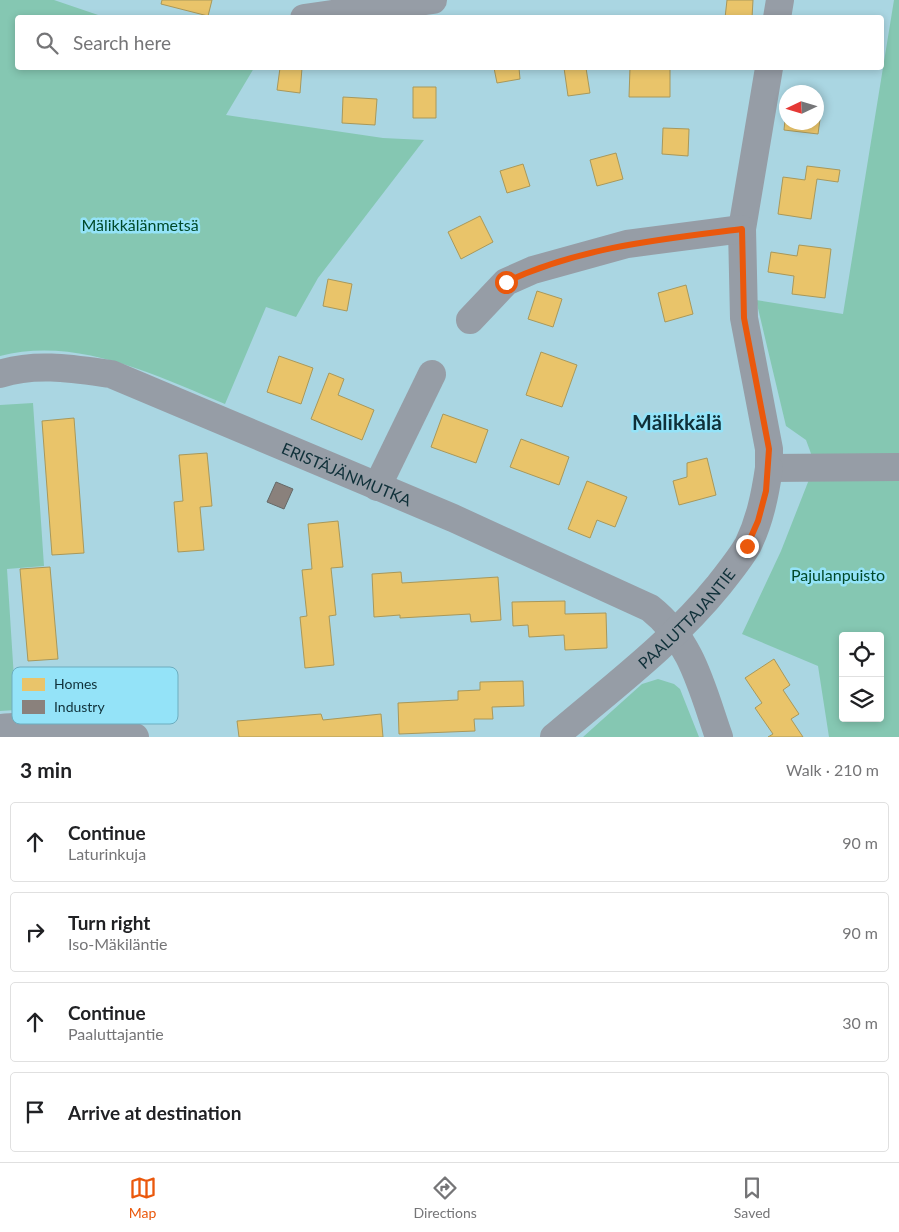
<!DOCTYPE html>
<meta charset="utf-8">
<style>
body{margin:0;font-family:Lato,sans-serif;background:#f2f2f2;color:#202124}
.controls{position:absolute;right:15px;bottom:15px;display:grid;overflow:hidden;border-radius:5px;box-shadow:0 2px 8px #0003}
.controls button{width:45px;height:45px;display:grid;place-items:center;padding:0;border:0;border-bottom:1px solid #e0e0e0;background:#fff;color:#202124;font:25px sans-serif}
.compass{position:absolute;left:779px;top:85px;width:45px;height:45px;border-radius:50%;background:#fff;box-shadow:0 2px 8px #0003;rotate:266deg}
.stop{position:absolute;width:15px;height:15px;margin:-11px;border:4px solid #ea580c;border-radius:50%;background:#fff}
.stop.end{background:#ea580c;border-color:#fff;box-shadow:0 1px 5px #0008}
.list{margin:0;padding:0;list-style:none}
h2{display:flex;justify-content:space-between;align-items:center;height:65px;margin:0;padding:0 20px;font-size:21px}
h2 small{font-size:16px;font-weight:400;color:#757577}
.list li{display:grid;grid-template-columns:32px 1fr auto;gap:15px;align-items:center;box-sizing:border-box;height:80px;margin:0 10px 10px;padding:0 10px;border:1px solid #e0e0e0;border-radius:5px}
.list b{display:block;font-size:19px;white-space:nowrap}
.list p{margin:0;font-size:16px;white-space:nowrap;color:#757577}
.list em{font-size:16px;font-style:normal;color:#757577}
.icon{flex:none;width:28px;height:28px;fill:none;stroke:currentColor;stroke-width:2;stroke-linecap:round;stroke-linejoin:round}
.map{position:relative;flex:none;width:899px;height:737px;overflow:hidden}
.search{position:absolute;background:#fff;box-shadow:0 2px 8px #0003;left:15px;right:15px;top:15px;height:55px;display:flex;align-items:center;gap:12px;box-sizing:border-box;padding:0 18px;border-radius:5px;color:#757577;font-size:19px}
.sheet{height:425px;background:#fff}
nav{display:flex;justify-content:space-around;align-items:center;box-sizing:border-box;height:70px;border-top:1px solid #e0e0e0;background:#fff;font-size:14px;color:#757577}
nav a{display:grid;justify-items:center;gap:2px}
nav .on{color:#ea580c}
.map>svg:first-child{display:block}
.green{fill:#85c7b2;fill-rule:evenodd}
.homes{fill:#e9c46a;stroke:#a8985b}
.industry{fill:#8a817c;stroke:#656968}
.lines{fill:none;stroke-linecap:round;stroke-linejoin:round}
.minor{stroke:#969da6;stroke-width:28}
.route{stroke:#ea580c;stroke-width:6}
.labels{text-anchor:middle;dominant-baseline:central;stroke-width:5;stroke-linejoin:round;paint-order:stroke}
.park-label{font-size:16px;fill:#004929;stroke:#94e3f8}
.street-label{font-size:16px;fill:#0f3039;stroke:#94e3f8}
.district-label{font-size:21px;font-weight:bold;fill:#0f3039;stroke:#94e3f8}
.key{fill:#94e3f8;stroke:#6cadbf;stroke-width:1}
.key-label{font-size:14px;fill:#0f3039}
</style>
<div class="map">
<svg width="899" height="737" viewBox="0 0 899 737">
<rect width="100%" height="100%" fill="#aad6e2"/>
<!-- green -->
<path class="green" d="M 0,0 L 54,0 L 104,17 L 18,18 L 18,68 L 254,68 L 226,115 L 383,138 L 424,140 L 318,278 L 296,317 L 266,307 L 225,404 C 155,375 77,336 0,356 Z
M 894,0 L 899,0 L 899,456 L 813,459 L 806,440 L 786,426 L 756,300 L 843,314 Z
M 33,403 L 44,566 L 7,569 L 16,710 L 0,711 L 0,405 Z
M 810,477 L 899,477 L 899,737 L 829,737 L 818,666 L 742,634 L 781,551 ZM 843,636 L 880,636 L 880,718 L 843,718 Z
M 658,679 L 674,684 L 680,689 L 699,737 L 583,737 L 642,684 Z"/>
<!-- homes -->
<path class="homes" d="M 162,0 L 212,0 L 208,16 L 161,4 Z
M 727,0 L 753,0 L 752,18 L 725,18 Z
M 280,68 L 302,68 L 300,93 L 277,90 Z
M 494,68 L 519,68 L 520,79 L 497,83 Z
M 564,68 L 586,68 L 590,93 L 568,96 Z
M 630,68 L 670,68 L 670,97 L 629,97 Z
M 413,87 L 436,87 L 436,118 L 413,118 Z
M 343,97 L 377,99 L 375,125 L 342,123 Z
M 786,110 L 786,122 L 816,122 L 816,111 L 821,112 L 818,134 L 784,130 Z
M 663,128 L 689,129 L 688,156 L 662,154 Z
M 616,153 L 623,179 L 597,186 L 590,160 Z
M 523,164 L 530,186 L 507,193 L 500,171 Z
M 807,166 L 840,170 L 838,182 L 817,179 L 811,219 L 778,214 L 783,177 L 805,180 Z
M 480,216 L 493,242 L 461,259 L 448,232 Z
M 799,245 L 831,249 L 825,298 L 792,294 L 794,276 L 768,272 L 771,252 L 797,256 Z
M 328,279 L 352,284 L 347,311 L 323,306 Z
M 686,285 L 693,314 L 665,322 L 658,293 Z
M 537,291 L 562,299 L 553,327 L 528,319 Z
M 541,352 L 577,365 L 562,407 L 526,395 Z
M 279,356 L 313,368 L 301,404 L 267,392 Z
M 329,373 L 344,379 L 338,395 L 374,410 L 362,440 L 311,419 Z
M 443,414 L 488,430 L 476,463 L 431,447 Z
M 74,418 L 84,553 L 52,555 L 42,421 Z
M 521,439 L 569,457 L 559,485 L 510,467 Z
M 207,453 L 212,506 L 200,507 L 204,550 L 178,552 L 174,502 L 183,501 L 179,455 Z
M 707,458 L 716,495 L 679,505 L 673,481 L 687,477 L 687,463 Z
M 587,481 L 627,497 L 615,527 L 597,520 L 590,538 L 568,529 Z
M 338,521 L 343,567 L 331,568 L 336,615 L 329,616 L 334,665 L 305,668 L 300,617 L 307,616 L 302,570 L 312,569 L 308,524 Z
M 50,567 L 58,659 L 28,661 L 20,569 Z
M 401,572 L 402,583 L 498,577 L 501,620 L 471,622 L 470,614 L 400,618 L 400,615 L 374,617 L 372,574 Z
M 565,601 L 565,614 L 606,613 L 607,648 L 565,650 L 564,635 L 529,637 L 528,625 L 513,626 L 512,602 Z
M 774,659 L 790,685 L 783,690 L 799,714 L 791,719 L 803,737 L 768,737 L 773,734 L 755,708 L 762,703 L 745,678 Z
M 523,681 L 524,706 L 492,707 L 493,719 L 474,719 L 475,731 L 399,734 L 398,703 L 458,700 L 458,691 L 480,690 L 480,682 Z
M 321,714 L 323,720 L 381,714 L 383,737 L 239,737 L 237,721 Z"/>
<!-- industry -->
<path class="industry" d="M 276,482 L 293,489 L 284,509 L 267,502 Z"/>
<g class="lines">
<!-- minor -->
<g class="minor">
<path d="M 304,18 L 433,0"/>
<path d="M 777,18 L 780,0"/>
<path d="M 769,68 L 742,229 L 744,318 L 769,449 L 769,468 L 899,467"/>
<path d="M 470,320 L 506,282 L 533,270 L 627,244 L 742,229"/>
<path id="s1" d="M 0,374 C 36,362 75,369 111,374 L 453,518 L 650,608 C 692,641 702,689 719,737"/>
<path d="M 377,487 L 432,374"/>
<path d="M 0,728 C 45,725 94,715 135,737"/>
<path id="s2" d="M 554,737 C 610,689 672,643 719,585 C 729,572 740,559 748,545 C 760,520 765,495 769,468"/>
</g>
</g>
<g class="lines">
<!-- route -->
<path class="route" d="M 506,282 C 580,247 662,239 742,229 L 744,318 L 769,449 L 766,491 L 758,521 L 747,546"/>
</g>
<g class="labels">
<!-- park labels -->
<g class="park-label">
<text x="140" y="224">Mälikkälänmetsä</text>
<text x="838" y="574">Pajulanpuisto</text>
</g>
<!-- street labels -->
<g class="street-label">
<text stroke="none"><textPath href="#s1" startOffset="368">ERISTÄJÄNMUTKA</textPath></text>
<text stroke="none"><textPath href="#s2" startOffset="178">PAALUTTAJANTIE</textPath></text>
</g>
<!-- district labels -->
<g class="district-label">
<text x="677" y="421">Mälikkälä</text>
</g>
</g>
<!-- legend -->
<rect x="12" y="667" width="166" height="57" rx="8" class="key"/>
<rect x="22" y="678" width="23" height="13" fill="#e9c46a"/>
<rect x="22" y="700" width="23" height="14" fill="#8a817c"/>
<g class="key-label">
<text x="54" y="689">Homes</text>
<text x="54" y="712">Industry</text>
</g>
</svg>
<div class="controls">
<button><svg class="icon" aria-label="locate" viewBox="0 0 24 24"><circle cx="12" cy="12" r="6"/><path d="M12 2v4M12 18v4M2 12h4M18 12h4"/></svg></button>
<button><svg class="icon" aria-label="layers" viewBox="0 0 24 24"><path d="M12 4l9 5-9 5-9-5zM3 14l9 5 9-5"/></svg></button>
</div>
<svg class="compass" viewBox="-18 -18 36 36"><path d="M0-13l5 13h-10z" fill="#e53935"/><path d="M0 13l5-13h-10z" fill="#757577"/></svg>
<div class="stop" style="left:506px;top:282px"></div>
<div class="stop end" style="left:747px;top:546px"></div>
<div class="search"><svg class="icon" aria-label="search" viewBox="0 0 24 24"><circle cx="10" cy="10" r="6"/><path d="M15 15l6 6"/></svg>Search here</div>
</div>
<section class="sheet">
<h2>3 min<small>Walk · 210 m</small></h2>
<ul class="list">
<li><svg class="icon" aria-label="ahead" viewBox="0 0 24 24"><path d="M12 20V5M6 11l6-6 6 6"/></svg><div><b>Continue</b><p>Laturinkuja</p></div><em>90 m</em></li>
<li><svg class="icon" aria-label="right" viewBox="0 0 24 24"><path d="M7 20v-9h11M14 6l5 5-5 5"/></svg><div><b>Turn right</b><p>Iso-Mäkiläntie</p></div><em>90 m</em></li>
<li><svg class="icon" aria-label="ahead" viewBox="0 0 24 24"><path d="M12 20V5M6 11l6-6 6 6"/></svg><div><b>Continue</b><p>Paaluttajantie</p></div><em>30 m</em></li>
<li><svg class="icon" aria-label="arrive" viewBox="0 0 24 24"><path d="M6 21V4h12l-3 4 3 4H6"/></svg><div><b>Arrive at destination</b></div></li>
</ul>
</section>
<nav>
<a class="on"><svg class="icon" aria-label="map" viewBox="0 0 24 24"><path d="M3 6l6-2 6 2 6-2v14l-6 2-6-2-6 2zM9 4v14M15 6v14"/></svg>Map</a>
<a><svg class="icon" aria-label="directions" viewBox="0 0 24 24"><path d="M12 3l9 9-9 9-9-9zM9 14v-3h6M13 9l2 2-2 2"/></svg>Directions</a>
<a><svg class="icon" aria-label="saved" viewBox="0 0 24 24"><path d="M7 4h10v16l-5-4-5 4z"/></svg>Saved</a>
</nav>
